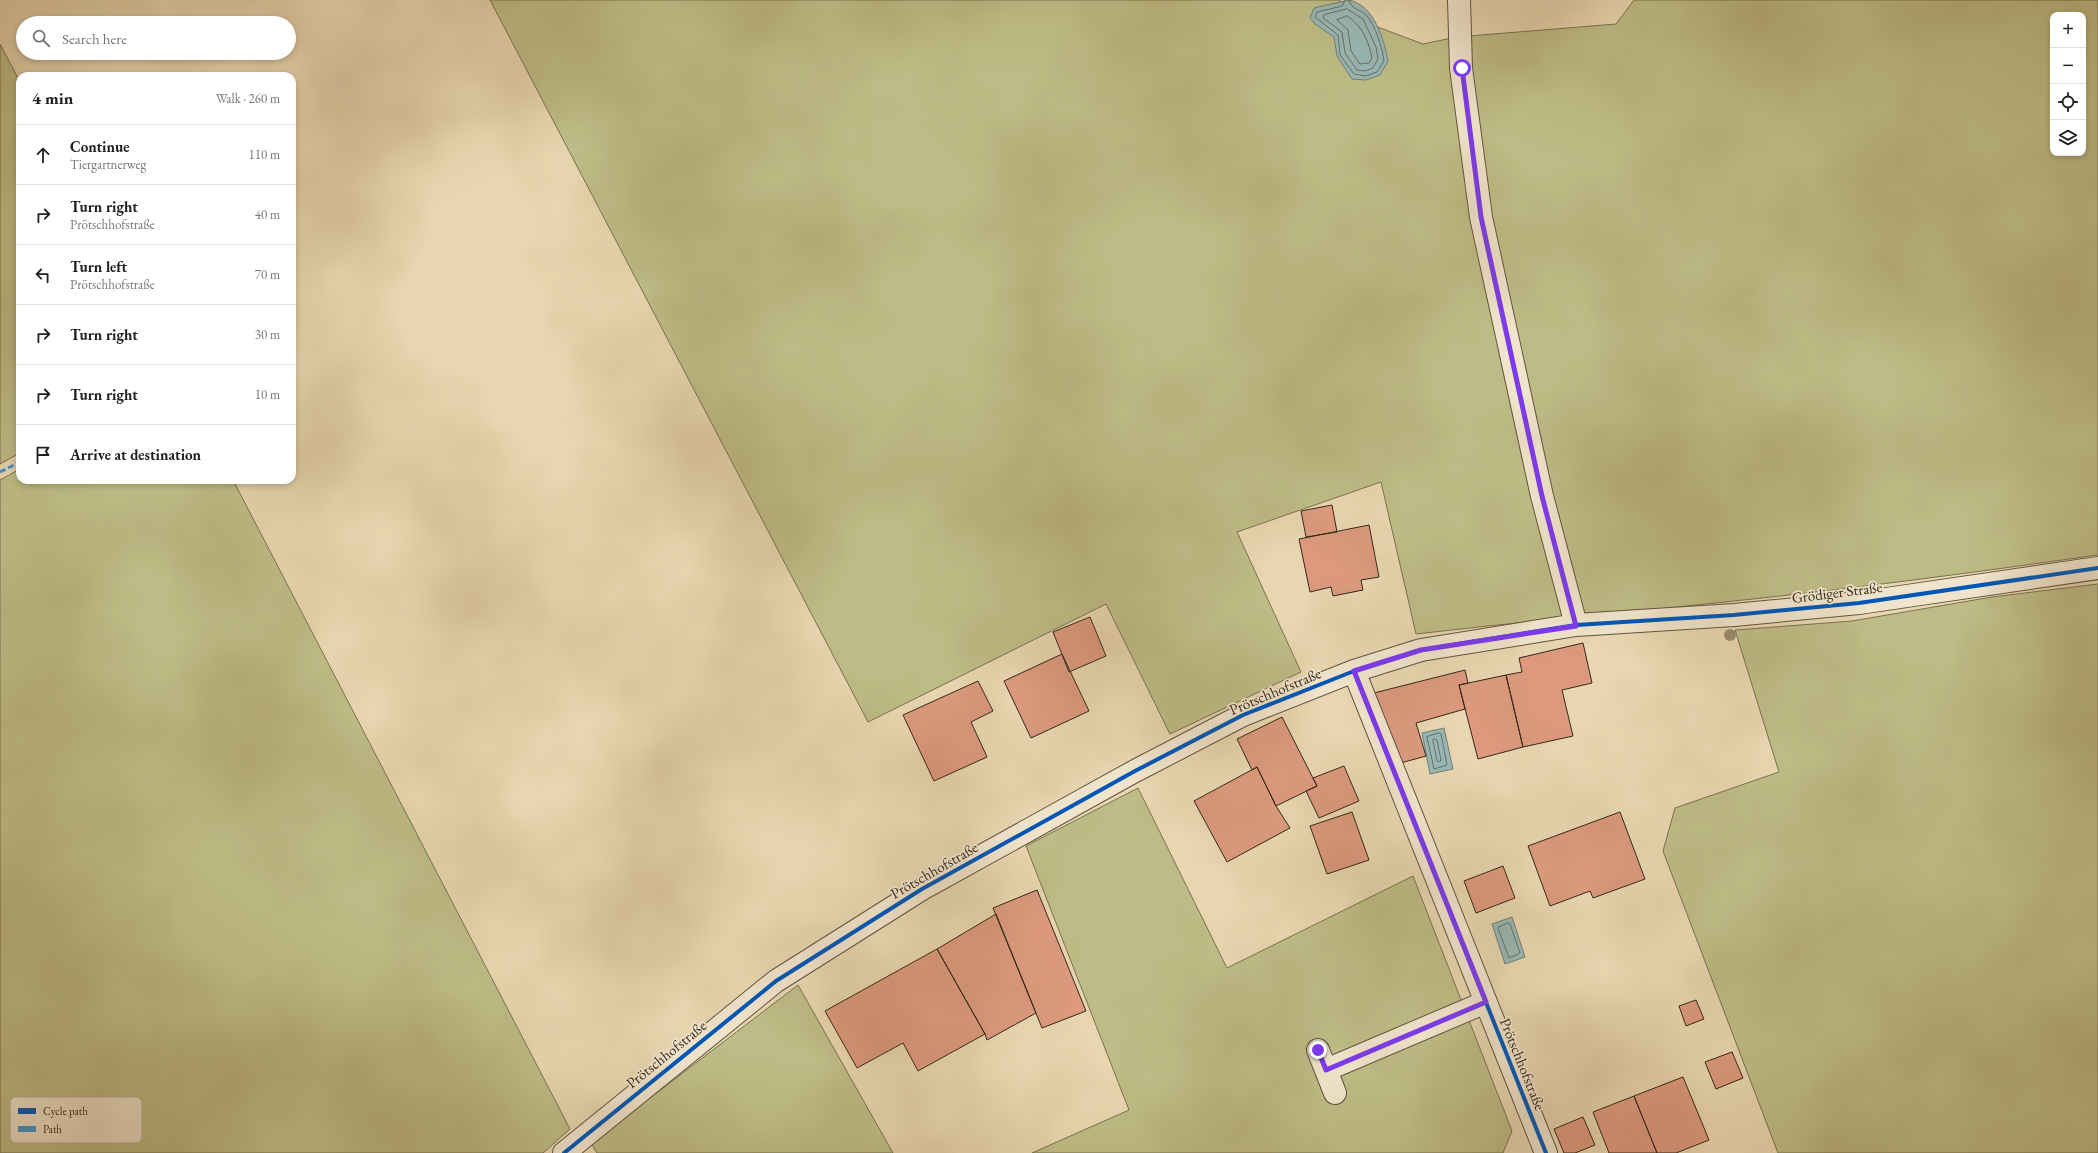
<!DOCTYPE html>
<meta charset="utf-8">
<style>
body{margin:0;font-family:"EB Garamond",serif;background:#f6f6f6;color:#202124}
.controls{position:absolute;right:12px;top:12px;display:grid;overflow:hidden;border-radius:8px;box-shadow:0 2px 6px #0003}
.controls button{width:36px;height:36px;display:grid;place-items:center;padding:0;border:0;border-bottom:1px solid #e0e0e0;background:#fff;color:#202124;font:20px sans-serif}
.stop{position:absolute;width:12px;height:12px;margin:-9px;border:3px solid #7c3aed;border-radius:50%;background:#fff}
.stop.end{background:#7c3aed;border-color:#fff;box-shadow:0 1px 4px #0008}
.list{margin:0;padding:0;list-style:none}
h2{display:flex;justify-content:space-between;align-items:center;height:52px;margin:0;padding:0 16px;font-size:17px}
h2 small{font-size:13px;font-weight:400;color:#757577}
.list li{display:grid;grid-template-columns:26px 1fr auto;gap:12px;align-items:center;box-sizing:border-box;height:60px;padding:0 16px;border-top:1px solid #e0e0e0}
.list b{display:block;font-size:15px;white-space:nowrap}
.list p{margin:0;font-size:13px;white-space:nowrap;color:#757577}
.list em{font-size:13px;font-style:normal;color:#757577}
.icon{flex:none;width:22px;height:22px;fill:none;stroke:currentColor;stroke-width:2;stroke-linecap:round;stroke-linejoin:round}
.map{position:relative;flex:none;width:2098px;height:1153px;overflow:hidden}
.search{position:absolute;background:#fff;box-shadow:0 2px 6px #0003;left:16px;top:16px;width:280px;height:44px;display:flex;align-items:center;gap:10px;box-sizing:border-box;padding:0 14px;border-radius:22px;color:#757577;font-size:15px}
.panel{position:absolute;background:#fff;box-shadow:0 2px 6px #0003;left:16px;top:72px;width:280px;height:412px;border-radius:12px}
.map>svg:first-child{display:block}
.green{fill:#bebc86;stroke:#79724f;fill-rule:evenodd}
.water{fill:#99b7b4;stroke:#717e76}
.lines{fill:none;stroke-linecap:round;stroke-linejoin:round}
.shore{stroke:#667066;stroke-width:1}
.building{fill:#dc997e;stroke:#342818}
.minor-casing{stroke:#61543e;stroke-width:24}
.minor{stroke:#f0e4cc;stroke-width:22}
.quiet{stroke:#3d96d4;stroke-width:3;stroke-dasharray:6 3;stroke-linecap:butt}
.cycleway-casing{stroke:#f0e4cc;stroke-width:6}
.cycleway{stroke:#0057b8;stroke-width:4}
.tree{fill:#988b6c}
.route{stroke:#7c3aed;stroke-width:5}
.labels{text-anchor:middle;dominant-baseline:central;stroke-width:3.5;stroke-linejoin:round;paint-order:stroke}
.street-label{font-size:15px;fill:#342818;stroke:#f0e4cc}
.key{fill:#f0e4cc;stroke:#b8ac96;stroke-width:1}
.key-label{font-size:11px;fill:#342818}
</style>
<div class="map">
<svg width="2098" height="1153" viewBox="0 0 2098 1153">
<rect width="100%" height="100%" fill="#e8d6b0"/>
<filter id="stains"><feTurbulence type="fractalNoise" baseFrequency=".005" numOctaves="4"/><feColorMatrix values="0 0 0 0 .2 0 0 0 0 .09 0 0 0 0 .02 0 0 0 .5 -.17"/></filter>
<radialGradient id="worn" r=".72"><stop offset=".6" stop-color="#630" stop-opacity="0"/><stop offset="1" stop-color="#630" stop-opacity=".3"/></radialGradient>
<!-- green -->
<path class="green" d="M 490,0 L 1340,0 L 1343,14 L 1423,44 L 1457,37 L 1616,24 L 1634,0 L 2098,0 L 2098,555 C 1970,573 1843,590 1715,603 C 1615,614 1516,622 1416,634 L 1381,482 L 1237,532 L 1301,672 L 1170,734 L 1106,604 L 868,722 ZM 2053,15 L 2083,15 L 2083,153 L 2053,153 Z
M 0,44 L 20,82 L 20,453 L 0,464 Z
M 20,469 L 20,480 L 233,480 L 570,1129 L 543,1153 L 0,1153 L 0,480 Z
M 2098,584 L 2098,1153 L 1778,1153 L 1663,851 L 1675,808 L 1779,772 L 1735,630 L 1852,621 L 1992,597 Z
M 1138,788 L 1227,968 L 1413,876 L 1512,1131 L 1503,1153 L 1032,1153 L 1129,1110 L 1026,846 Z
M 798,985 L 893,1153 L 597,1153 L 591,1143 Z"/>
<!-- water -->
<path class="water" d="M 1349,0 C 1374,5 1384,39 1388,61 L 1380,75 L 1366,80 L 1352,79 L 1337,56 L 1334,37 L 1315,24 L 1310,18 L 1314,8 Z
M 1444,728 L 1453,769 L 1430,774 L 1422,733 Z
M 1512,917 L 1525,957 L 1505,964 L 1492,924 Z"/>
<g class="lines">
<!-- shore -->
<path class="shore" d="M 1345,0 L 1342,6 L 1317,12 L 1315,17 L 1338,35 L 1340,55 L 1354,74 L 1366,76 L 1377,72 L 1384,61 C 1382,47 1376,27 1367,16 C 1362,10 1350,9 1349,0
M 1347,9 L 1363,19 L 1376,47 L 1378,59 L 1373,68 L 1365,71 L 1357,70 L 1345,53 L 1342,32 L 1323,18 L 1324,15 Z
M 1347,16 C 1362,25 1369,42 1372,58 L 1369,63 L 1360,64 L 1351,51 L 1348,30 L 1337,20 Z
M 1439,733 L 1441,734 L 1447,765 L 1434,769 L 1427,737 Z
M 1434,739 L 1437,740 L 1441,760 L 1440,762 L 1437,761 L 1433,741 Z
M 1508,923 L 1510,924 L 1520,953 L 1509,958 L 1498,928 Z"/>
</g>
<!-- building -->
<path class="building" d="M 1332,505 L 1337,532 L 1306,537 L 1301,511 Z
M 1369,525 L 1379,577 L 1361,580 L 1363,590 L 1333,596 L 1331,587 L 1310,592 L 1299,539 Z
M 1090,617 L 1106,656 L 1069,672 L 1053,632 Z
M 1583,643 L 1592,683 L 1562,690 L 1573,736 L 1523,747 L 1506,675 L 1522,672 L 1519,658 Z
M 1062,654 L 1089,711 L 1031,738 L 1004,681 Z
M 1465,670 L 1468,683 L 1459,685 L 1465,709 L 1416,723 L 1426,756 L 1397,764 L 1374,693 Z
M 1506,675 L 1523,747 L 1478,759 L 1459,685 Z
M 978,681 L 993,711 L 971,722 L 987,757 L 934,781 L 903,715 Z
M 1282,717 L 1317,786 L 1276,806 L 1257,767 L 1252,770 L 1237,739 Z
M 1344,766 L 1359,801 L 1319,818 L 1306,791 L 1317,786 L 1313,778 Z
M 1257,767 L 1276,806 L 1290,828 L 1227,862 L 1194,801 Z
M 1352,812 L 1369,860 L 1327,874 L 1310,826 Z
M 1620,812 L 1645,879 L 1593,898 L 1590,891 L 1550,906 L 1528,846 Z
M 1503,866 L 1515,898 L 1476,913 L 1464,881 Z
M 1037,890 L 1086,1011 L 1042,1028 L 993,908 Z
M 996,914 L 1036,1013 L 987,1040 L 985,1034 L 937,949 Z
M 937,949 L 985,1034 L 918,1071 L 903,1043 L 857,1068 L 825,1011 Z
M 1696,1000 L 1704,1019 L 1686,1026 L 1679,1006 Z
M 1732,1052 L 1743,1078 L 1716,1089 L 1705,1062 Z
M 1683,1077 L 1709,1140 L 1676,1153 L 1657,1153 L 1634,1096 Z
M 1634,1096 L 1657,1153 L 1609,1153 L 1593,1112 Z
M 1583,1117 L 1595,1145 L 1575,1153 L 1564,1153 L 1554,1129 Z"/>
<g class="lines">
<!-- minor casing -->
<g class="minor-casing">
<path id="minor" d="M 1459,0 L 1461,68 L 1481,217 L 1542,496 L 1576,625
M 1354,671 L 1546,1153
M 1318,1050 L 1335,1093
M 1326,1070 L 1486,1002
M 564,1153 L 776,981 L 922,889 L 1135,771 L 1243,715 L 1354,671 L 1421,650 L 1576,625 L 1734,615 L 1859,603 L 2098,568"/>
</g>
<!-- minor -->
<use href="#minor" class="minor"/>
<!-- quiet -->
<path class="quiet" d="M 0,472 L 20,462"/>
<!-- cycleway casing -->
<g class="cycleway-casing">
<path id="cycleway" d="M 1354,671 L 1546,1153
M 564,1153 L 776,981 L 922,889 L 1135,771 L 1243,715 L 1354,671 L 1421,650 L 1576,625 L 1734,615 L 1859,603 L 2098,568"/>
</g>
<!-- cycleway -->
<use href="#cycleway" class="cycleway"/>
</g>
<!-- trees -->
<circle class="tree" cx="1730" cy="635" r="6"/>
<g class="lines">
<!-- route -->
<path class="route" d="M 1318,1050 L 1326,1070 L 1486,1002 L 1354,671 L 1421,650 L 1576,626 L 1542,496 L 1481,217 L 1462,68"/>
</g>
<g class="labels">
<!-- street labels -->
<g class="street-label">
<text transform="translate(1837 592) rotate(-7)">Grödiger Straße</text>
<text transform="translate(1275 691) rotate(-23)">Prötschhofstraße</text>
<text transform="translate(934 870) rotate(-30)">Prötschhofstraße</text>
<text transform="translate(666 1054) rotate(-39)">Prötschhofstraße</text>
<text transform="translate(1523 1064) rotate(68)">Prötschhofstraße</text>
</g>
</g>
<!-- legend -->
<rect x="10" y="1097" width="132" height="46" rx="6" class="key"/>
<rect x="18" y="1108" width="18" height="6" fill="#0057b8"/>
<rect x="18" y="1126" width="18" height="6" fill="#3d96d4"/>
<g class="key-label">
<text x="43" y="1115">Cycle path</text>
<text x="43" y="1133">Path</text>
</g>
<rect width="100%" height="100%" filter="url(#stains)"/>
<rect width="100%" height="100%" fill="url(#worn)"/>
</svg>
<div class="controls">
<button>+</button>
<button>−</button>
<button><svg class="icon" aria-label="locate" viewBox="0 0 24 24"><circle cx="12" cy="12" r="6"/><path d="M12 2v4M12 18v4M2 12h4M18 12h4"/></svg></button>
<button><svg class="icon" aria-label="layers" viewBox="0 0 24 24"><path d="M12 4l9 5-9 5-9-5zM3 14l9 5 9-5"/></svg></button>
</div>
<div class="stop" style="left:1462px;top:68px"></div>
<div class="stop end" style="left:1318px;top:1050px"></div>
<div class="search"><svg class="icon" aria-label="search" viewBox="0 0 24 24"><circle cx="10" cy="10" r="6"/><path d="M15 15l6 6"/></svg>Search here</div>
<section class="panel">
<h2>4 min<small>Walk · 260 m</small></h2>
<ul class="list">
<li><svg class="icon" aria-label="ahead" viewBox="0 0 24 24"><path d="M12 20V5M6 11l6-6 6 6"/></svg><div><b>Continue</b><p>Tiergartnerweg</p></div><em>110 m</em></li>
<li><svg class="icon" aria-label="right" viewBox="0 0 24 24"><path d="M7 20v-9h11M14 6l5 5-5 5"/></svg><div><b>Turn right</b><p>Prötschhofstraße</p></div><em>40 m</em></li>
<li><svg class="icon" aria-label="left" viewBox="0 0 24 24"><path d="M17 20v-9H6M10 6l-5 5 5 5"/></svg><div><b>Turn left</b><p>Prötschhofstraße</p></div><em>70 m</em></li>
<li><svg class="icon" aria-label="right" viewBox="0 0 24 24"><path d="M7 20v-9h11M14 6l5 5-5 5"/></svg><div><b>Turn right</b></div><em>30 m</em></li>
<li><svg class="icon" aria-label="right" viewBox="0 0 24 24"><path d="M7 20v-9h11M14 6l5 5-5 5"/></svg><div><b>Turn right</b></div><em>10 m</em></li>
<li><svg class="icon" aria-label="arrive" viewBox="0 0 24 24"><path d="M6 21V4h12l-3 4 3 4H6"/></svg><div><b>Arrive at destination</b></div></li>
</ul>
</section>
</div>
